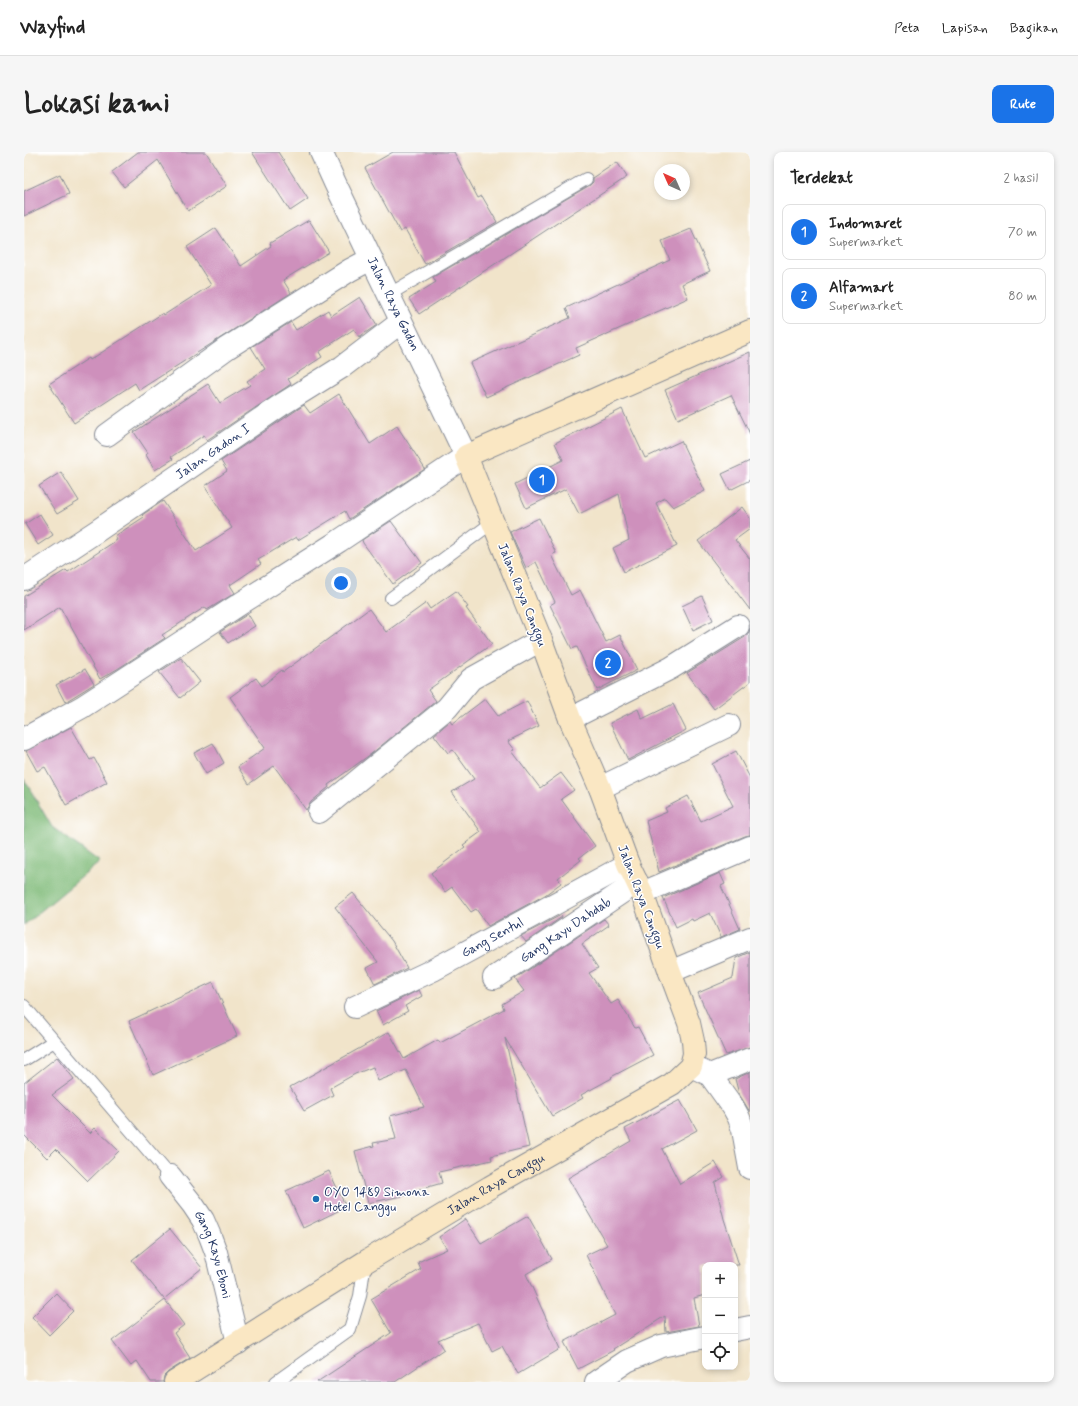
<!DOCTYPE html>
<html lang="id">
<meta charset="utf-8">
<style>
body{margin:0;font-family:Mynerve,sans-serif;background:#f6f6f6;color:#222}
.controls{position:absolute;right:12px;bottom:12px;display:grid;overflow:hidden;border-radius:8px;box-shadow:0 2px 6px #0003}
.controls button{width:36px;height:36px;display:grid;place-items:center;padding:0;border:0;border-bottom:1px solid #e0e0e0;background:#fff;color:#222;font:20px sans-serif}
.compass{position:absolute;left:630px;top:12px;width:36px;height:36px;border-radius:50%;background:#fff;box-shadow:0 2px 6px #0003;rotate:315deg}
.you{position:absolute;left:317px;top:431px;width:14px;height:14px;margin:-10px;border:3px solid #fff;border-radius:50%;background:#1a73e8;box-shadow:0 0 0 6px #1a73e833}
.badge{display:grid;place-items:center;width:26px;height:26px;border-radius:50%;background:#1a73e8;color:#fff;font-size:13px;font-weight:700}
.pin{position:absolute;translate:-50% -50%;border:2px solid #fff;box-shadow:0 1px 4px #0006}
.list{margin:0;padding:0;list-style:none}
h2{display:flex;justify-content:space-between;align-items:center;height:52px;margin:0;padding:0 16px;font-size:17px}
h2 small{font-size:13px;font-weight:400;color:#767676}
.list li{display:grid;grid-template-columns:26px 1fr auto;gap:12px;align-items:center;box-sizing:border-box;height:56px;margin:0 8px 8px;padding:0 8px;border:1px solid #e0e0e0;border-radius:8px}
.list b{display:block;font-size:15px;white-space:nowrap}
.list p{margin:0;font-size:13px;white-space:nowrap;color:#767676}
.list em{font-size:13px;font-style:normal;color:#767676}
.icon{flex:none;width:22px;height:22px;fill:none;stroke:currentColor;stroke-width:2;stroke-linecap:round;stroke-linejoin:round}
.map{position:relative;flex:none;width:726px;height:1230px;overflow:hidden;border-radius:8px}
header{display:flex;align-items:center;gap:24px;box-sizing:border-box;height:56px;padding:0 20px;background:#fff;border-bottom:1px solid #e0e0e0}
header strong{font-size:19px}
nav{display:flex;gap:22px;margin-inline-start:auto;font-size:14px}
.intro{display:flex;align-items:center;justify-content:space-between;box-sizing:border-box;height:96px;padding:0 24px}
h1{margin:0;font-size:28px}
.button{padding:10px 18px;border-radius:8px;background:#1a73e8;color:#fff;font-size:14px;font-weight:700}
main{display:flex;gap:24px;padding:0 24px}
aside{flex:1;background:#fff;border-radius:8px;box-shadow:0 2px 6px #0003}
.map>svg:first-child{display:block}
.forest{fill:#80bb79;stroke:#4e756c}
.building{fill:#ce90bc}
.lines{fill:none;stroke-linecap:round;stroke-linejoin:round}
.lane-casing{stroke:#868a94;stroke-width:14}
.street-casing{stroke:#868a94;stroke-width:24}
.secondary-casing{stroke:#868a94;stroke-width:24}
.lane{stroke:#fff;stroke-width:12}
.street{stroke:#fff;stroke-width:22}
.secondary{stroke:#fae7c3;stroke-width:22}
.poi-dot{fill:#1f6fb2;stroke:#fff;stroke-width:1.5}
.labels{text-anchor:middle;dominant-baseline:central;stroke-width:3;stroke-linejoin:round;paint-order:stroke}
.street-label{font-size:13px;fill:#1b2f5e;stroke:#fff}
.poi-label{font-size:13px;fill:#1b2f5e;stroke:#fff;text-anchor:start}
</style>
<header>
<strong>Wayfind</strong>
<nav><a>Peta</a><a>Lapisan</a><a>Bagikan</a></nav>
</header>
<div class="intro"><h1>Lokasi kami</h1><a class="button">Rute</a></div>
<main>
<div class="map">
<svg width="726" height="1230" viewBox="0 0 726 1230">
<rect width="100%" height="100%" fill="#fff"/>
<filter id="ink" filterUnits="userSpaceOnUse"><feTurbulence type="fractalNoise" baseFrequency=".025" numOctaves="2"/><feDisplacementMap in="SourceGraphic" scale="8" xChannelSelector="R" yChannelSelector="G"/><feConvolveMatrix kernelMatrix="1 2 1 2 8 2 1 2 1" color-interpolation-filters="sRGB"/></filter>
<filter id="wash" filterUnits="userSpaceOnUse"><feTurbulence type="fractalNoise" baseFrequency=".012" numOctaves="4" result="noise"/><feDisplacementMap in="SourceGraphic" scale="16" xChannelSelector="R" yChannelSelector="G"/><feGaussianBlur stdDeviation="0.9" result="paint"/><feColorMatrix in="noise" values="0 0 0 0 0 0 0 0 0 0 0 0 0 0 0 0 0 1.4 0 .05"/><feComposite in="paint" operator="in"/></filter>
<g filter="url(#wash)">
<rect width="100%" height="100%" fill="#f1e4ca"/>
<!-- forest -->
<path class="forest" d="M 0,627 L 28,675 L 76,710 L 0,773 Z"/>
<g id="blocks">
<!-- building -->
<path class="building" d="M 114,0 L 182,0 L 203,34 L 164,59 L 134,8 L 100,35 L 88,20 Z
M 228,0 L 254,0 L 284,47 L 266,59 Z
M 369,0 L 430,0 L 454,46 L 458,44 L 473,70 L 401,112 L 381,77 L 376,80 L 341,16 Z
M 593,10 L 603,25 L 395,162 L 385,147 L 412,130 L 409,125 L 566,33 L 569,30 L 569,26 Z
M 36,22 L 45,42 L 0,64 L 0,39 Z
M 285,68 L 305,100 L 259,128 L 267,141 L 115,238 L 111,231 L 50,271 L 25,232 L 65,206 L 66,208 L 139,161 L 140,163 L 187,133 L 163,95 L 192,76 L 217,114 L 247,94 L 246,91 Z
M 667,77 L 686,119 L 658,132 L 664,146 L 552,196 L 555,203 L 462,245 L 446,211 L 546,166 L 542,156 L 646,108 L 638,89 Z
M 336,145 L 353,173 L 335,185 L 330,177 L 295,200 L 298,205 L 264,227 L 267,232 L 183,288 L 180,283 L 147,305 L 149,307 L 131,318 L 122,303 L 124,301 L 110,280 L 184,232 L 196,251 L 226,233 L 223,229 L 241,217 L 227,195 L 267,170 L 272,178 L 304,158 L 307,164 Z
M 726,200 L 726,282 L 707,243 L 654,267 L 641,238 Z
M 315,242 L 346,292 L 373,274 L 401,317 L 325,367 L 321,359 L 274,388 L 272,385 L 234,408 L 237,412 L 206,433 L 211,441 L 183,458 L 181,455 L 138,483 L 141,486 L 95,516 L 76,527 L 36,455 L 0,478 L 0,444 L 42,418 L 44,420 L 93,388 L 91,384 L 120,365 L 118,363 L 139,349 L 172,399 L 208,376 L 181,334 L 203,319 L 197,309 L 280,253 L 286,261 Z
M 598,257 L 621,306 L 657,289 L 681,339 L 649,355 L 641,346 L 632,351 L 653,394 L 600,420 L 589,396 L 605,388 L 595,342 L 555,362 L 542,337 L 502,356 L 491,332 L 539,308 L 531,291 Z
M 726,309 L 726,328 L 706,338 L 698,322 Z
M 37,320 L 55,349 L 33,362 L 15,334 Z
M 718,355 L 726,366 L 726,377 L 711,388 L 726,407 L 726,458 L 674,389 Z
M 16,362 L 29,383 L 14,393 L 1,372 Z
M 515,366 L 532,401 L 527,403 L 547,443 L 556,438 L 582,490 L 596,483 L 613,518 L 573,538 L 553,495 L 548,497 L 526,453 L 531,450 L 512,410 L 502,416 L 486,380 Z
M 367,369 L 398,411 L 369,432 L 339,391 L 338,388 Z
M 432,439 L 444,455 L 442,456 L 468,492 L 404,538 L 412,549 L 347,602 L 304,633 L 305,635 L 287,650 L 282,658 L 250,614 L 225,632 L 214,615 L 241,596 L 206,545 L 232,526 L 238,534 L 258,518 L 259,520 L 345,457 L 362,480 L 402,451 L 406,457 Z
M 678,444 L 689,468 L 669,478 L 658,454 Z
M 224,462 L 231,474 L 204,491 L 196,480 Z
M 726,476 L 726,530 L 690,557 L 663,521 L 721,485 L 725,480 Z
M 157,506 L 176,530 L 156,546 L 135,520 Z
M 61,517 L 70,532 L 41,550 L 32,533 Z
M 461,547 L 474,564 L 503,549 L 515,574 L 484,589 L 491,598 L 488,599 L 516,636 L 537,621 L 550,638 L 537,647 L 571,694 L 555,706 L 557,708 L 534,726 L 537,731 L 521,743 L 464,774 L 452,757 L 447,760 L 428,735 L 421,740 L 407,721 L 441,695 L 439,693 L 457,680 L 428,640 L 450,627 L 429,598 L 424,601 L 410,583 L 426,569 L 428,572 Z
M 649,552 L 662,578 L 604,608 L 586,571 L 614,557 L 618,567 Z
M 47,575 L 66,608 L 70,606 L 83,630 L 42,653 L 21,615 L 13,619 L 2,599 Z
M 189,591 L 200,611 L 182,622 L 170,601 Z
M 712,599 L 726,626 L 726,683 L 721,684 L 635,720 L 622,669 L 643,660 L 641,656 L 664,644 L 677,669 L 709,654 L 688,612 Z
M 696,721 L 701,732 L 697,734 L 716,777 L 697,785 L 686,761 L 669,769 L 668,767 L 652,775 L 639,746 Z
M 329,741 L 368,789 L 383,816 L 351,832 L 343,816 L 354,810 L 311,755 Z
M 537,763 L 538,765 L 502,790 L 497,784 Z
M 580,767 L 585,773 L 558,792 L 574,816 L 565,821 L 587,852 L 594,848 L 611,876 L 614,875 L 629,903 L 587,925 L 588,926 L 557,943 L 559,946 L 528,964 L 481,886 L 505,995 L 467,1004 L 468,1008 L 415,1020 L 418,1031 L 383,1041 L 383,1043 L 344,1051 L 331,999 L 350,994 L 349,991 L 372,987 L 366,964 L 400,955 L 382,918 L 354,929 L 349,915 L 331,922 L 306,936 L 309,943 L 280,959 L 266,935 L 365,880 L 380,907 L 414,888 L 416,891 L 480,857 L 478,852 L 500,839 L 491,827 Z
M 726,800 L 726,895 L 702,903 L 674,841 L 709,826 L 712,806 Z
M 189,830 L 213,884 L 129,923 L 105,869 Z
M 395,838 L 398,844 L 381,854 L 384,859 L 359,873 L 352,859 Z
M 33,905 L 50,927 L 28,943 L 66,981 L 71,976 L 95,999 L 64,1029 L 32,997 L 23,1006 L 0,983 L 0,931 Z
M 726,920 L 726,960 L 715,942 L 711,927 Z
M 656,948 L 673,978 L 638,997 L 656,1032 L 691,1010 L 700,1025 L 691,1031 L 700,1067 L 715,1113 L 681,1113 L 681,1143 L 670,1146 L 675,1174 L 642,1180 L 641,1164 L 589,1197 L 590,1198 L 554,1217 L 540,1190 L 591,1163 L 562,1103 L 583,1093 L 544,1026 L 607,989 L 601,977 Z
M 305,1019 L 322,1055 L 279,1076 L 262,1039 Z
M 504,1064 L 528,1107 L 502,1122 L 536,1197 L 494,1222 L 478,1194 L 468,1199 L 454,1171 L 414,1188 L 420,1197 L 371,1230 L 293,1230 L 367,1181 L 347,1147 L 397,1117 L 394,1110 L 423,1097 L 415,1085 L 441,1067 L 457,1091 Z
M 146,1077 L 178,1116 L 140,1147 L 108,1108 Z
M 32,1141 L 49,1159 L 25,1183 L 8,1165 Z
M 141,1148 L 160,1173 L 150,1181 L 166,1206 L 144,1220 L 140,1224 L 139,1230 L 127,1230 L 113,1209 L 107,1214 L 88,1189 Z"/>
</g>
</g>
<g filter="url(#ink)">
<use href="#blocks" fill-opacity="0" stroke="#868a94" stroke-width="1"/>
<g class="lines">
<!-- lane casing -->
<g class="lane-casing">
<path id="lane" d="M 364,143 L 562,27
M 367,446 L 469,370
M 0,854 L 146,1024
M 0,908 L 30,889
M 252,1230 L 326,1177 L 336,1144 L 341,1110"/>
</g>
<!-- street casing -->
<g class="street-casing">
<g id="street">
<path d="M 83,283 L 203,196 L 326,118 L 347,107"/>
<path id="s1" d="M 0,427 L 73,379 L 257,253 L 318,215 L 377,170"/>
<path d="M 546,567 L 647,516 L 714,474"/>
<path d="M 0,587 L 58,555 L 219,450 L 315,389 L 442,304 L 311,31 L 297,0"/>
<path d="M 576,636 L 705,573"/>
<path d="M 295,660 L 423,556 L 447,527 L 517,488"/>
<path d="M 618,741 L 726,695"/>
<path d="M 646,820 L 726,786"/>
<path id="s2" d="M 470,826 L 613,730"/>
<path id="s3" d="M 331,855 L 409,818 L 604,712"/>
<path d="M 667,914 L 686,923 L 709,955 L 715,966 L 719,978 L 726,1016"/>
<path d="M 686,923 L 726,907"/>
<path id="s4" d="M 146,1024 L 169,1053 L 179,1068 L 186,1084 L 192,1100 L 214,1191"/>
<path d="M 711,1178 L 726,1175"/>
<path d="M 572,1230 L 603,1209 L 637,1194 L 681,1185"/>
</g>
</g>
<!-- secondary casing -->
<g class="secondary-casing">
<g id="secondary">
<path id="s5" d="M 151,1230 L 341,1110 L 466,1035 L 648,932 L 667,914 L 670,902 L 669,889 L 665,871 L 646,820 L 618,741 L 604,712 L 576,636 L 546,567 L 517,488 L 442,304 L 726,179"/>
</g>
</g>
<!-- lane -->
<use href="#lane" class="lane"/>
<!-- street -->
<use href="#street" class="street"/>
<!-- secondary -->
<use href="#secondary" class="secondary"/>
</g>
</g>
<!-- markers -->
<circle class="poi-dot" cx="292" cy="1047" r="4"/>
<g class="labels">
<!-- street labels -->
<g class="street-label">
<text transform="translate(369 152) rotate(64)">Jalan Raya Gadon</text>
<text stroke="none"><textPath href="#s1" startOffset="228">Jalan Gadon I</textPath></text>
<text transform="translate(498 443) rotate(68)">Jalan Raya Canggu</text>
<text transform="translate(617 745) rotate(69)">Jalan Raya Canggu</text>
<text stroke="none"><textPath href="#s2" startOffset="86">Gang Kayu Dabdab</textPath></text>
<text stroke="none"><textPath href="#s3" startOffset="154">Gang Sentul</textPath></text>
<text stroke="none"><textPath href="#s5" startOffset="377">Jalan Raya Canggu</textPath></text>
<text stroke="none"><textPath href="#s4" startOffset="91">Gang Kayu Eboni</textPath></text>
</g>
<!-- poi labels -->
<g class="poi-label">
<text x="300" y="1040">OYO 1489 Simona<tspan x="300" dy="15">Hotel Canggu</tspan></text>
</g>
</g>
</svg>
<div class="controls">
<button>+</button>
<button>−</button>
<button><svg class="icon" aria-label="locate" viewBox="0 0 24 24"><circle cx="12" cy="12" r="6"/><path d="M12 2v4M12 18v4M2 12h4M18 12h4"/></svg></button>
</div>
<svg class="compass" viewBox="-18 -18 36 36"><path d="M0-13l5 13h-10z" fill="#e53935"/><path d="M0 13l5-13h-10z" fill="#767676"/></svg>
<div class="you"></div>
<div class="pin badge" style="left:518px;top:328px">1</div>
<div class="pin badge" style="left:584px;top:511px">2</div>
</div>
<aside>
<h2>Terdekat<small>2 hasil</small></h2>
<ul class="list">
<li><span class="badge">1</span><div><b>Indomaret</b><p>Supermarket</p></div><em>70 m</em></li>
<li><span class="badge">2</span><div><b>Alfamart</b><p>Supermarket</p></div><em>80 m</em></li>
</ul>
</aside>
</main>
